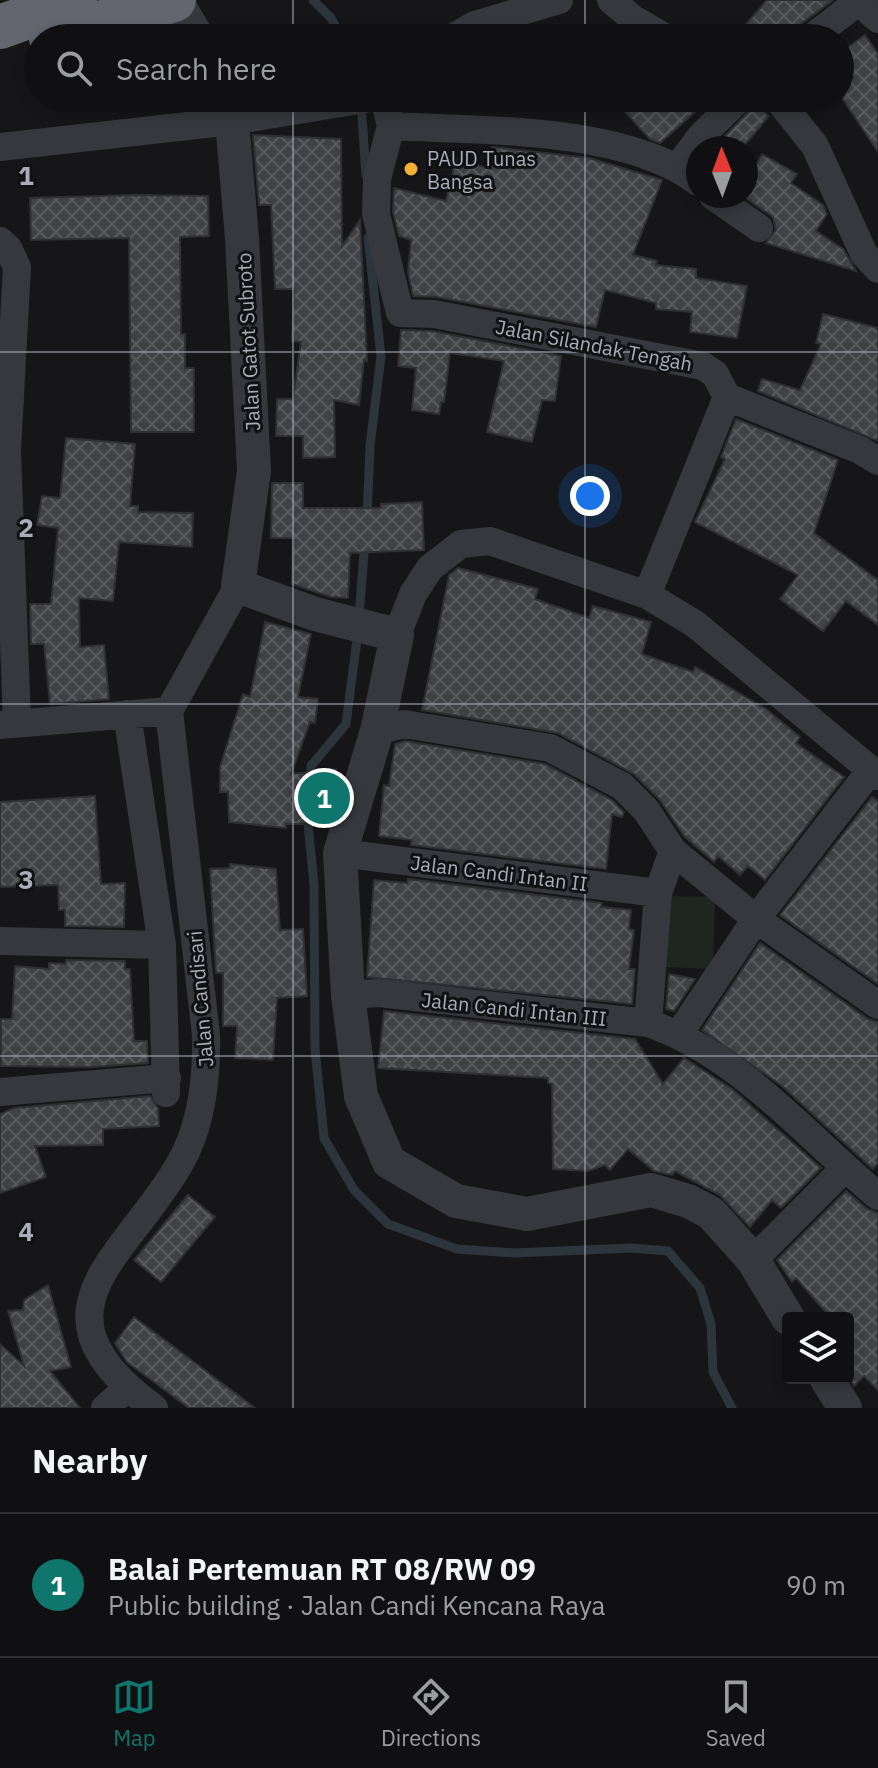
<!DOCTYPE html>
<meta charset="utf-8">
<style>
body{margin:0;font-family:"IBM Plex Sans",sans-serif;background:#19191b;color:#f1f3f6}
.controls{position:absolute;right:24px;bottom:24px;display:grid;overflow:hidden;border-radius:8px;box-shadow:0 4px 12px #0003}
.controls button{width:72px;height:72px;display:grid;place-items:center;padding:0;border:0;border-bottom:2px solid #303032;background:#101012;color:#f1f3f6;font:40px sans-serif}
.compass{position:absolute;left:686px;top:136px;width:72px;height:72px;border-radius:50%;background:#101012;box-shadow:0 4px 12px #0003;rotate:359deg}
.you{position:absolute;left:590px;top:496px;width:28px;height:28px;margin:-20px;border:6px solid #fff;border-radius:50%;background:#1a73e8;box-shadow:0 0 0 12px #1a73e833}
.badge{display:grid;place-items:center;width:52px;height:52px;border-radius:50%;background:#0f766e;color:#fff;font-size:26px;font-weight:700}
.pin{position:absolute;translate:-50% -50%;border:4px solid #fff;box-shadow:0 2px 8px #0006}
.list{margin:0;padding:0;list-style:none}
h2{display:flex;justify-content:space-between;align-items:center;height:104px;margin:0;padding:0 32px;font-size:34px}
h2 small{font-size:26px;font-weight:400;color:#9c9d9f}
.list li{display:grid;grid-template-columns:52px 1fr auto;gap:24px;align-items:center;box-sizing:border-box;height:144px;padding:0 32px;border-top:2px solid #303032}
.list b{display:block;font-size:30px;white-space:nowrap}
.list p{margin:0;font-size:26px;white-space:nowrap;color:#9c9d9f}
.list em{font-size:26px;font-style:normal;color:#9c9d9f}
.icon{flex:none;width:44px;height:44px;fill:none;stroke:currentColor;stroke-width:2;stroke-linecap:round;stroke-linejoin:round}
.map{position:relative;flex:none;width:878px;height:1408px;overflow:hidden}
.search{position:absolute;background:#101012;box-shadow:0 4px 12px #0003;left:24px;right:24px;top:24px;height:88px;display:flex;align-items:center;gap:20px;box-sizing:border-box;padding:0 28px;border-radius:44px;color:#9c9d9f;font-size:30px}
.sheet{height:248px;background:#101012}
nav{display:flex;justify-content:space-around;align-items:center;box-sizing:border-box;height:112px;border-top:2px solid #303032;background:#101012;font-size:22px;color:#9c9d9f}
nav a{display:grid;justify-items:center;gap:4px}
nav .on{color:#0f766e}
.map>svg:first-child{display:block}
.green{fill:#1e261f}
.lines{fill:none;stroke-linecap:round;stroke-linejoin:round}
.stream{stroke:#2c353c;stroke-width:9}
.building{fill:url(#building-cross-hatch);stroke:#303034;stroke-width:2}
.minor{stroke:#37383d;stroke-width:28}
.tertiary{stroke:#37383d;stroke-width:34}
.motorway{stroke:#63666e;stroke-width:44}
.grid{fill:none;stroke:#a8adb8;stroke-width:2;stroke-opacity:0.55}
.poi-dot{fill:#f2b134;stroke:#111113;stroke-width:3}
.labels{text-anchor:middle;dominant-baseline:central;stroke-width:6;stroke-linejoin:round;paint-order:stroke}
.poi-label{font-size:20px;fill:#a8adb8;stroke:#111113;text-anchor:start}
.street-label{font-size:20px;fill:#a8adb8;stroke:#111113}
.grid-label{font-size:26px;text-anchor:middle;font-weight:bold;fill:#a8adb8;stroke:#111113;stroke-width:6;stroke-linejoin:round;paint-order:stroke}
</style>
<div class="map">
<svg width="878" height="1408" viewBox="0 0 878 1408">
<defs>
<pattern id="building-cross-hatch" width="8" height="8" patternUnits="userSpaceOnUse" patternTransform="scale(2)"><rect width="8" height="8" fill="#404145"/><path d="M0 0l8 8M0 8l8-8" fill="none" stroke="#595a5e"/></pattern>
</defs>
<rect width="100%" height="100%" fill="#161618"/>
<!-- green -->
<path class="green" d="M 667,896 L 715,897 L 713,969 L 664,967 Z"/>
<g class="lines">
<!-- stream -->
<path class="stream" d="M 313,0 L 331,18 L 342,38
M 361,102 L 366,175
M 367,518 L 370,446 L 381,356 L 368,238
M 359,617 L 365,540
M 309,784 L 311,766 L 346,724 L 358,632
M 307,814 L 314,884 L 315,1049 L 324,1138 L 354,1190 L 388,1224 L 457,1249 L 514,1253 L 632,1248 L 668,1251 L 700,1288 L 711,1324 L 713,1372 L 732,1408"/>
</g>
<!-- building -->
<path class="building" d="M 767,0 L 833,0 L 801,24 L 794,38 L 734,38 Z
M 865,35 L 878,54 L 878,152 L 840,95 L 840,53 Z
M 612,98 L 711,98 L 660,143 L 650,139 Z
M 755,105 L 769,116 L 742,148 L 738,148 L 725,136 Z
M 253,135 L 341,139 L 342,246 L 360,220 L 367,361 L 364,360 L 359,405 L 334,400 L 335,457 L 303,458 L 303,436 L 276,436 L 277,399 L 293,399 L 301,342 L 292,341 L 294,289 L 275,289 L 271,205 L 259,205 Z
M 492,147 L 589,158 L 662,180 L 633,255 L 657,261 L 656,265 L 696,269 L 696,278 L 747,286 L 737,338 L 690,332 L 692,312 L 656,309 L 656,303 L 605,290 L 596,327 L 437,297 L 413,296 L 408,272 L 411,240 L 399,236 L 393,212 L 394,188 L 446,201 L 456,159 L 491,169 Z
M 762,154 L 797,174 L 791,183 L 823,205 L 827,214 L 816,231 L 843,249 L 856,271 L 766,243 L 776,230 L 773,217 L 743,196 L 746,196 L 746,182 Z
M 136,195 L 208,196 L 209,236 L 180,237 L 181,334 L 185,334 L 185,368 L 194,368 L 194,432 L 131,432 L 129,238 L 31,240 L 30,198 Z
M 823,314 L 878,328 L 878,441 L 758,391 L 762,379 L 800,390 L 821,344 L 816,343 Z
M 401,330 L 432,331 L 561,356 L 555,401 L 542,400 L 532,442 L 487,432 L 504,361 L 450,353 L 444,402 L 441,402 L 439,414 L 412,410 L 416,368 L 398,366 Z
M 736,419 L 838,460 L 814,533 L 878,580 L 878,625 L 846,601 L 823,631 L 780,599 L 798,575 L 695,522 L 725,459 L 721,457 Z
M 66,438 L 135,444 L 130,506 L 138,506 L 138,512 L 193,513 L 192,547 L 119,542 L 113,601 L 79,598 L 80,647 L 104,645 L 109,699 L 50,704 L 44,644 L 31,644 L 30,604 L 51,604 L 58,528 L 37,525 L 42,496 L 60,498 Z
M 272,483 L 303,483 L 303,508 L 381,508 L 381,504 L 422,502 L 424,550 L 350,553 L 348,598 L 331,597 L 292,584 L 293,538 L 271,538 Z
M 458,568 L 538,589 L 535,599 L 589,618 L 593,606 L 651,622 L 642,654 L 693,672 L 695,667 L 766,709 L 800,737 L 796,743 L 844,777 L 765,880 L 748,866 L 740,875 L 718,856 L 714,862 L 684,836 L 660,800 L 634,774 L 558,733 L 422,710 L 449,575 Z
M 265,622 L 311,634 L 298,697 L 318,699 L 315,723 L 310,722 L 291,774 L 336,769 L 336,798 L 328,824 L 286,824 L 286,828 L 229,822 L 228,792 L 220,792 L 220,767 L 243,694 L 250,697 Z
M 405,741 L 545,764 L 612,800 L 624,812 L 622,817 L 612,814 L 606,869 L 411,845 L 412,840 L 379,836 L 384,785 L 389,786 L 395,744 Z
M 95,796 L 101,884 L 125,883 L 124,927 L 65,926 L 65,910 L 59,910 L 58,885 L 0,887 L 0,802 Z
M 872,797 L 878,801 L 878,984 L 780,915 Z
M 230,864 L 276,869 L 280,930 L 303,929 L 307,996 L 277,998 L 273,1060 L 235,1058 L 237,1026 L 223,1026 L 223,973 L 216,973 L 210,869 L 230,868 Z
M 408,879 L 602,903 L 601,907 L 631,910 L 629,929 L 634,930 L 629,969 L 635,969 L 632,1004 L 367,977 L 374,880 L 407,883 Z
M 760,943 L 868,1019 L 878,1022 L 878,1163 L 873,1169 L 781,1085 L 702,1030 Z
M 66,960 L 125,961 L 125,969 L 130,969 L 134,1041 L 147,1041 L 148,1063 L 90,1067 L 1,1066 L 1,1019 L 12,1019 L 15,966 L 49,969 L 49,963 L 66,964 Z
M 669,974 L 695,979 L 674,1011 L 666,1009 Z
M 384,1011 L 635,1039 L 663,1084 L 684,1058 L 732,1089 L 821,1168 L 781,1208 L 772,1200 L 750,1227 L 720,1195 L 675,1171 L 672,1175 L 654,1171 L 628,1149 L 610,1170 L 605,1165 L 588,1171 L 553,1169 L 552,1084 L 548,1083 L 548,1078 L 378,1068 Z
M 150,1096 L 158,1108 L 159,1126 L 103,1129 L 103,1145 L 35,1146 L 46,1177 L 0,1193 L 0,1114 L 14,1108 Z
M 846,1191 L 867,1209 L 878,1213 L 878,1390 L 864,1376 L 854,1386 L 848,1375 L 848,1318 L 831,1318 L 796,1278 L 792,1282 L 777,1260 Z
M 188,1195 L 215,1217 L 161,1282 L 134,1260 Z
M 48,1285 L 71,1367 L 50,1371 L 80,1408 L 0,1408 L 0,1344 L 24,1366 L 8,1311 L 23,1310 L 24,1300 Z
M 134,1317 L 170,1344 L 255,1408 L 189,1408 L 127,1362 L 115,1343 Z"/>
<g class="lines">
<!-- minor -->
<path class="minor" d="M 611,0 L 633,19 L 666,38
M 856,0 L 878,19
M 452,38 L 475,25 L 559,0
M 811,38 L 858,2
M 777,98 L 815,146 L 864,254 L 878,269
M 387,110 L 391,126 C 481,131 624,126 698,182
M 391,126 L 377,179 L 376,214 L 400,313 L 434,314 L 703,366 L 715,374 L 727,397
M 0,147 L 232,121 L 371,98
M 677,168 L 702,135 L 740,98
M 713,196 L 759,228
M 0,241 L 8,248 L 17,267 L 7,451 L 17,722
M 727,397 L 860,450 L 878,461
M 647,595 L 727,397
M 397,635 L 413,594 L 430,568 L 461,544 L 490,541 L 647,595 L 695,624 L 878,776
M 127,714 L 162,945 L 166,1093
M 0,725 L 169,711
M 377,731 L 404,724 L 550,748 L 622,786 L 646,810 L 673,851 L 756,919 L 878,1005
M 340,853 L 658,893
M 0,941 L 162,945
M 348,995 L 379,993 L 648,1023 C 739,1054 806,1136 878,1196
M 648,1023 L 658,893 L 673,851
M 679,1034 L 756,919 L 871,770
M 0,1092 L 167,1078
M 753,1260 L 845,1168
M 105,1408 L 127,1388
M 154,1408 C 22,1311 124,1260 179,1165 C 202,1126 207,1080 206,1035 L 169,711 L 238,586"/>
<!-- tertiary -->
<path class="tertiary" d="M 175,0 L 198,38
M 226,98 L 232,121 L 242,238 L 254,471 L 238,586 L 315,614 L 397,635 L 377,731 L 340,853 L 348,995 L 361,1096 L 389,1162 L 456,1201 L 527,1214 L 651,1190 L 688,1201 L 711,1213 L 753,1260 L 788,1318
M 826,1378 L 845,1408"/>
<!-- motorway -->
<path class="motorway" d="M 0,27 L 75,0
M 51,38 L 174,0"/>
</g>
<!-- grid -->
<path class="grid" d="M 293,0 L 293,38M 585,0 L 585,38M 293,98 L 293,1408M 585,98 L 585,1408M 0,352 L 878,352M 0,704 L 878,704M 0,1056 L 878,1056"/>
<!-- markers -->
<circle class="poi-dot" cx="411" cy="169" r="8"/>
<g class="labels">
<!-- poi labels -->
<g class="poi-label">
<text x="427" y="158">PAUD Tunas<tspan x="427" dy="23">Bangsa</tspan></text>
</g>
<!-- street labels -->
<g class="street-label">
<text transform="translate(248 342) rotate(-93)">Jalan Gatot Subroto</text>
<text transform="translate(594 345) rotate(11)">Jalan Silandak Tengah</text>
<text transform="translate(499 873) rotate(7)">Jalan Candi Intan II</text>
<text transform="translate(200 999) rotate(-95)">Jalan Candisari</text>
<text transform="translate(514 1009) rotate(6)">Jalan Candi Intan III</text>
</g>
</g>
<g class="grid-label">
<text x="26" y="185">1</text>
<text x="26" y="537">2</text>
<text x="26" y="889">3</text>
<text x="26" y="1241">4</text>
</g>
</svg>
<div class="controls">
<button><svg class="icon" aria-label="layers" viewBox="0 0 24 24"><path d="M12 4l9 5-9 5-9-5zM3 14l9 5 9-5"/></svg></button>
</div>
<svg class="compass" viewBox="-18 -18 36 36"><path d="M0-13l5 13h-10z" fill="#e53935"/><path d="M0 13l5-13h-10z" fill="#9c9d9f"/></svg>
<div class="you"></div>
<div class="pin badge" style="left:324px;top:798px">1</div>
<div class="search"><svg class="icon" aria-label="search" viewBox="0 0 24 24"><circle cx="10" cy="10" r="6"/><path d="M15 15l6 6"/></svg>Search here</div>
</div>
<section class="sheet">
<h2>Nearby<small></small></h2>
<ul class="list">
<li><span class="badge">1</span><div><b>Balai Pertemuan RT 08/RW 09</b><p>Public building · Jalan Candi Kencana Raya</p></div><em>90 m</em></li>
</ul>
</section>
<nav>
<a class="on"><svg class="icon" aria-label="map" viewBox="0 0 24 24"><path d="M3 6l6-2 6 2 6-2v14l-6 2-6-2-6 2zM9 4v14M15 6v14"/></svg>Map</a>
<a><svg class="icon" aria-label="directions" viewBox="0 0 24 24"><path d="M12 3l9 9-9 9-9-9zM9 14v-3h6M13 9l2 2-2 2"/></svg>Directions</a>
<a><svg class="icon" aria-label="saved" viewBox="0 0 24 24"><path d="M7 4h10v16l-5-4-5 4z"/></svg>Saved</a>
</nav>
